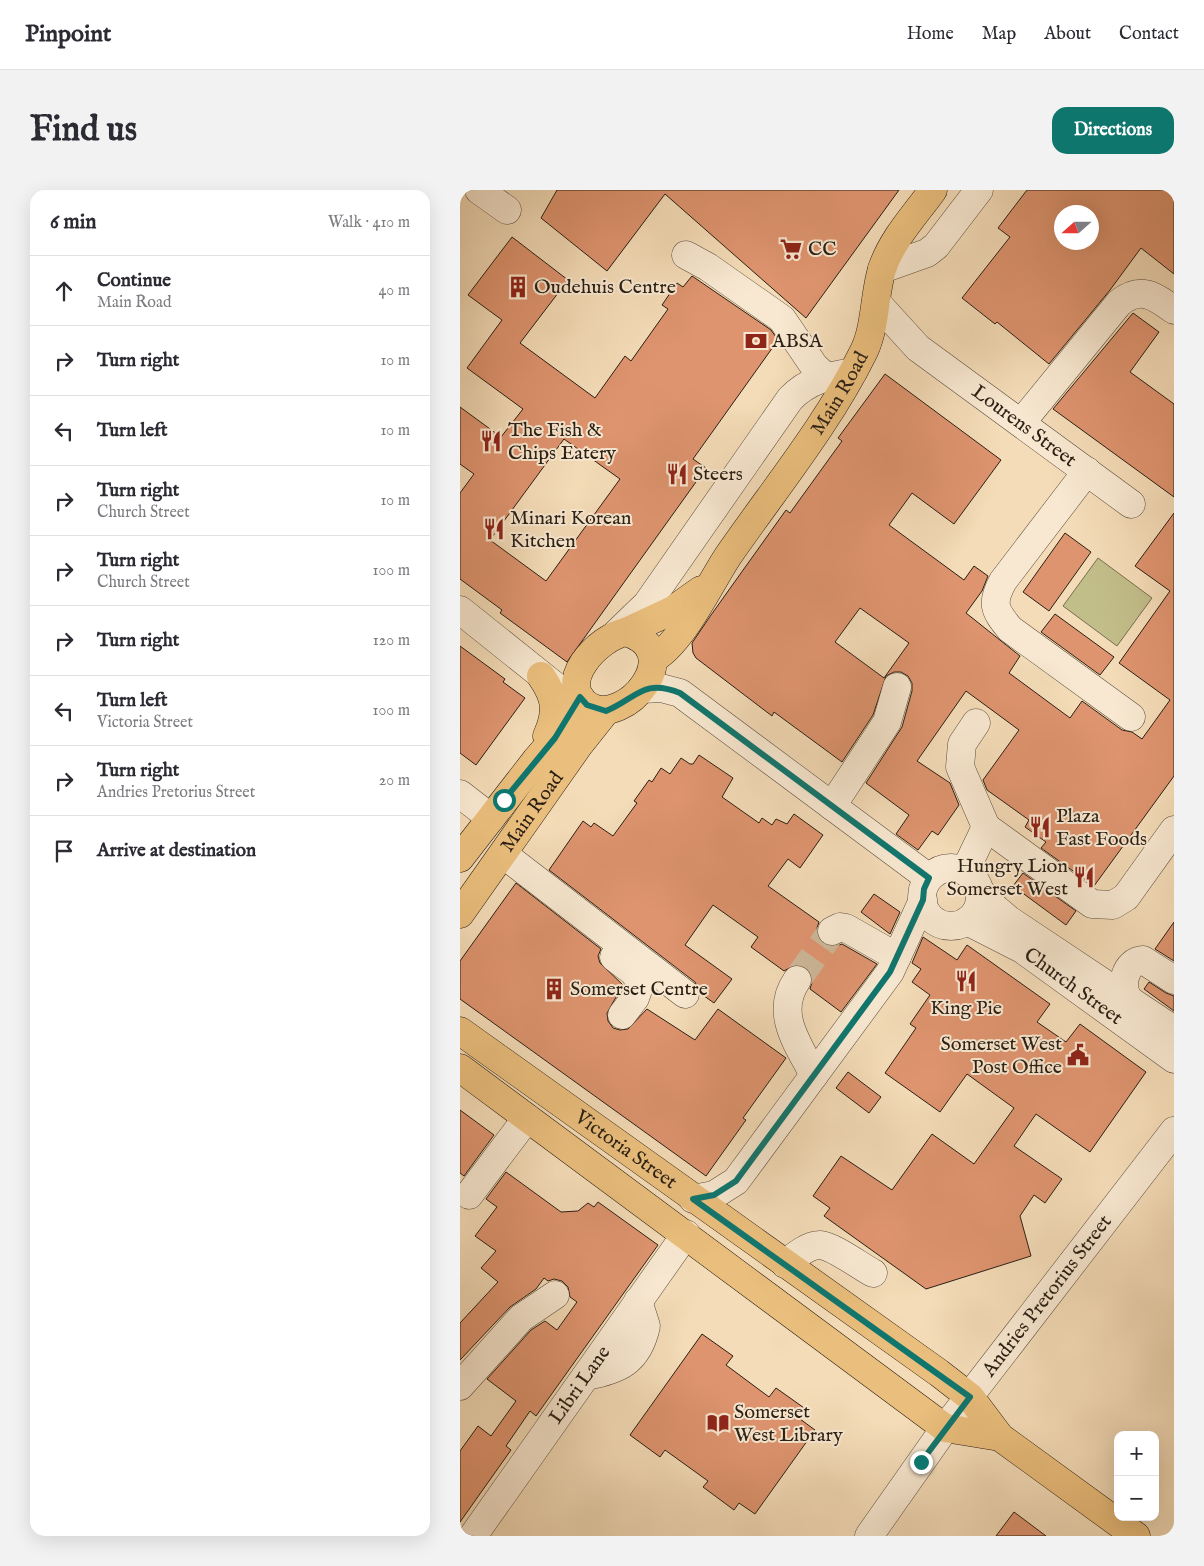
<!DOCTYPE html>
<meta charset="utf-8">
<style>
body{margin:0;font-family:"IM FELL English",serif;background:#f2f2f3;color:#2b2b33}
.controls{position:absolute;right:15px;bottom:15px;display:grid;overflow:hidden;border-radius:10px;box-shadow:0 5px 20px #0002}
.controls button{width:45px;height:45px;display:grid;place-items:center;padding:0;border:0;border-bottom:1px solid #e1e1e2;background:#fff;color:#2b2b33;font:25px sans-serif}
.compass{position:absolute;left:594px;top:15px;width:45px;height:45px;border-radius:50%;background:#fff;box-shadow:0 5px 20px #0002;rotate:249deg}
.stop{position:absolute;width:15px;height:15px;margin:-11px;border:4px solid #0f766e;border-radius:50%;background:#fff}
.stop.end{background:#0f766e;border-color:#fff;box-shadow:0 1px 5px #0008}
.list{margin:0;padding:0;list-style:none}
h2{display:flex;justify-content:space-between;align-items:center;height:65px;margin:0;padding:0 20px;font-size:21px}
h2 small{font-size:16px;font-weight:400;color:#7c7c81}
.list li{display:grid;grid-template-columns:32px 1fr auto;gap:15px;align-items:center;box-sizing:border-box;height:70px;padding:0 20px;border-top:1px solid #e1e1e2}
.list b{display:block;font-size:19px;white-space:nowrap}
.list p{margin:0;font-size:16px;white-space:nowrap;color:#7c7c81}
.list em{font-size:16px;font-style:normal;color:#7c7c81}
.icon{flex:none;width:28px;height:28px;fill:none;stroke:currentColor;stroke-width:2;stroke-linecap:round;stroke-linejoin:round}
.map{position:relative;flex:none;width:714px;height:1346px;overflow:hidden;border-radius:15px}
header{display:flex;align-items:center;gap:30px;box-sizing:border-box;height:70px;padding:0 25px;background:#fff;border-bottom:1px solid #e1e1e2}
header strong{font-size:24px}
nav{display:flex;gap:28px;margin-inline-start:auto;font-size:18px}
.intro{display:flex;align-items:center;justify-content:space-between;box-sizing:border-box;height:120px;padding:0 30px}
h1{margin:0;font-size:35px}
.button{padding:12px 22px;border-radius:15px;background:#0f766e;color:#fff;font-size:18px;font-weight:700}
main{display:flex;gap:30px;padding:0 30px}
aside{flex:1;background:#fff;border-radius:15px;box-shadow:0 5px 20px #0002}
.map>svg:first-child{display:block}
.green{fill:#c2be8a;stroke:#766e4f}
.building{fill:#de946f;stroke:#2a1f14;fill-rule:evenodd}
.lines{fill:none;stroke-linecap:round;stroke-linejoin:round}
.minor-tunnel{stroke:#ccb697;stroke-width:28;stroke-dasharray:28 14;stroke-linecap:butt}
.minor-casing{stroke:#5c4e3d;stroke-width:29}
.major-casing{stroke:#2a1f14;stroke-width:29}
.minor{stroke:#f8e8d1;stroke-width:28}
.major{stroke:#eabe7c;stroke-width:28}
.route{stroke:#0f766e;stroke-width:6}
.labels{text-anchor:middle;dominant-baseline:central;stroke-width:4;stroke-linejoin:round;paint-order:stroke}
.poi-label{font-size:20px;fill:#2a1f14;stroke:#f8e8d1;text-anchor:start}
.street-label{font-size:20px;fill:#2a1f14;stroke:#f8e8d1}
</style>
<header>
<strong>Pinpoint</strong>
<nav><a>Home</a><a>Map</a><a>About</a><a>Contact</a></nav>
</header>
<div class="intro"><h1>Find us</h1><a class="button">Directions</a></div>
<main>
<aside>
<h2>6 min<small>Walk · 410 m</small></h2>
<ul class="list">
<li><svg class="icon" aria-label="ahead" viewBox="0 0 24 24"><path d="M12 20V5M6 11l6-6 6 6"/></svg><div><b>Continue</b><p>Main Road</p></div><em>40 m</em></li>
<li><svg class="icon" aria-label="right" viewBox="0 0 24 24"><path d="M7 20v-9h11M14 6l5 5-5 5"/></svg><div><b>Turn right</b></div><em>10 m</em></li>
<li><svg class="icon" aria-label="left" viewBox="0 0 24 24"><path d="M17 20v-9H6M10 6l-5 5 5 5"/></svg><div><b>Turn left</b></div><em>10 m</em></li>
<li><svg class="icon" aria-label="right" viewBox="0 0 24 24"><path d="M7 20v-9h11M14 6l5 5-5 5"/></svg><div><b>Turn right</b><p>Church Street</p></div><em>10 m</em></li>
<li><svg class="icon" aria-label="right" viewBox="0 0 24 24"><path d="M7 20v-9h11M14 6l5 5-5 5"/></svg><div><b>Turn right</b><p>Church Street</p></div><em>100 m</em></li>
<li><svg class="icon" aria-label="right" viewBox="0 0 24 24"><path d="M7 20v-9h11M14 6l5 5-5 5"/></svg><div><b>Turn right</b></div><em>120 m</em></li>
<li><svg class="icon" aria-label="left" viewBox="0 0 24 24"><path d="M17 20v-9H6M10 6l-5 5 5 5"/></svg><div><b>Turn left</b><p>Victoria Street</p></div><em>100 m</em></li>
<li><svg class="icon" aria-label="right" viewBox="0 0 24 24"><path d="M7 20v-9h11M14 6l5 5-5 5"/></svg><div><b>Turn right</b><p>Andries Pretorius Street</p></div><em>20 m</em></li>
<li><svg class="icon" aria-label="arrive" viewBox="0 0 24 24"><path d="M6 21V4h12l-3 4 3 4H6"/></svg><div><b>Arrive at destination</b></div></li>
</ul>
</aside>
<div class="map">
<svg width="714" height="1346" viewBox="0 0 714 1346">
<rect width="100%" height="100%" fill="#f4dcb8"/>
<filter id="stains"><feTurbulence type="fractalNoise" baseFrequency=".004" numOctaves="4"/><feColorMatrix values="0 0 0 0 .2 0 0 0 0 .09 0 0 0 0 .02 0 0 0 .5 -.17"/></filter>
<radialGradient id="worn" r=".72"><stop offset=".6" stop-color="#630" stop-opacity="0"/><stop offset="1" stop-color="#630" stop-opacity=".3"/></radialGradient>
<!-- green -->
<path class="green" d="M 638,368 L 692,408 L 657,456 L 603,416 Z"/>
<!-- building -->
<path class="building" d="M 97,0 L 439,0 L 346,128 L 205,4 L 147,81 L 81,28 Z
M 567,0 L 714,0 L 714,84 L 681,58 L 650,100 L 589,174 L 537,132 L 535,134 L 502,108 L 550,47 L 538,38 ZM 602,22 L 632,22 L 632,52 L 602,52 Z
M 52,47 L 108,90 L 60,153 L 135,208 L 165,166 L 171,171 L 208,119 L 202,115 L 217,93 L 223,97 L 232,86 L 311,140 L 318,150 L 233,269 L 246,278 L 107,472 L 40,423 L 42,420 L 0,389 L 0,303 L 14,284 L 0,274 L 0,217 L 41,247 L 63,219 L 7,178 L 42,130 L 8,105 ZM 104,249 L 160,289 L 86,391 L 30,350 Z
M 673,123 L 699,142 L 670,182 L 714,214 L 714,307 L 593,219 Z
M 425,184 L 541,270 L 494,334 L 452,303 L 429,335 L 504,390 L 514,376 L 528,386 L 522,401 L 506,423 L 560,466 L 549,483 L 610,528 L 622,511 L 662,540 L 672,542 L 682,549 L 710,510 L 659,473 L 710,401 L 675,376 L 714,323 L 714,586 L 634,696 L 581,658 L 586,652 L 565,637 L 569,630 L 527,600 L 523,590 L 559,540 L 506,501 L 457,571 L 490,593 L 499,615 L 478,645 L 472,641 L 458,660 L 436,644 L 449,625 L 406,593 L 442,537 L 452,501 L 452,493 L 448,486 L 441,482 L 434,482 L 426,486 L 413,525 L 382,572 L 314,522 L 312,526 L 236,468 L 233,463 L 232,453 L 251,425 L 326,320 L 330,323 L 382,251 L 378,248 ZM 400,418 L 449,453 L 424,488 L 375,452 Z
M 605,343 L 631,362 L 589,421 L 563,402 Z
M 595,424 L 654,467 L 640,485 L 581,442 Z
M 0,456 L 45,489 L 43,492 L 65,508 L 16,575 L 0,563 Z
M 239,565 L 273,588 L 262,607 L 299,633 L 302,628 L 312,635 L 316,629 L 327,634 L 334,624 L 363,645 L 340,678 L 328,669 L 308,696 L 359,732 L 356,741 L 358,748 L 363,754 L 372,757 L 382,754 L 417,774 L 381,822 L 350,799 L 353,789 L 350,781 L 345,776 L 336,774 L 324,781 L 291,757 L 298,747 L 253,715 L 225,755 L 272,789 L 254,813 L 240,803 L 235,792 L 89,680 L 123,631 L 131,637 L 134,633 L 153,646 L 177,613 L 174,611 L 189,590 L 192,592 L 201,578 L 210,584 L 221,568 L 230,574 L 233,574 Z
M 563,683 L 616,721 L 606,735 L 553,696 Z
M 56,693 L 141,759 L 138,766 L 140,773 L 163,795 L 147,823 L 148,831 L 153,838 L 160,840 L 168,839 L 187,819 L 235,850 L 258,819 L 326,868 L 283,928 L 286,930 L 246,986 L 0,809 L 0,771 Z
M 414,704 L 440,722 L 430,744 L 401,722 Z
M 714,732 L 714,771 L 695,759 Z
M 463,747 L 497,770 L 507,755 L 590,814 L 577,832 L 606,852 L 620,834 L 686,882 L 630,962 L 576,924 L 554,956 L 602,989 L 585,1013 L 574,1005 L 560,1026 L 571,1066 L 466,1099 L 364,1026 L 370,1018 L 353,1006 L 381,966 L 432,1000 L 472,944 L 514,974 L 554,918 L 507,884 L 480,922 L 425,883 L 456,838 L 450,834 L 470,805 L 452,792 L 461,779 L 452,773 Z
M 689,792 L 706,803 L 714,806 L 714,821 L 684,799 Z
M 388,882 L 421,907 L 409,923 L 376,898 Z
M 0,920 L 34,945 L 4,986 L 0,983 Z
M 46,982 L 101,1022 L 118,1021 L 128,1013 L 134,1017 L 138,1012 L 198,1055 L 76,1226 L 70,1221 L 46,1256 L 51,1260 L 0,1332 L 0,1261 L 18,1236 L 31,1246 L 56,1211 L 27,1189 L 71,1140 L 85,1131 L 97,1140 L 117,1112 L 110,1107 L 108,1097 L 102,1091 L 94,1089 L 88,1091 L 84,1088 L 76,1099 L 50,1117 L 0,1170 L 0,1133 L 38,1092 L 21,1078 L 36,1061 L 15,1046 L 37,1017 L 26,1009 Z
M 242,1144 L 273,1166 L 266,1175 L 309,1207 L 316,1198 L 347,1220 L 340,1229 L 355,1240 L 295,1324 L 279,1313 L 274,1320 L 243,1297 L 248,1291 L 205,1260 L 200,1267 L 170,1245 Z
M 554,1322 L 586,1346 L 536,1346 Z"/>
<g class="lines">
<!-- minor-tunnel -->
<path class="minor-tunnel" d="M 337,790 L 372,741"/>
<!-- minor casing -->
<g class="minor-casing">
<g id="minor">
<path d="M 19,0 L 47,20"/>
<path d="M 226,65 L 248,77 L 322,129 L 354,176 L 365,186"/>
<path d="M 422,79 L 467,63 L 476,56 L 519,0"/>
<path id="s1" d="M 416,112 L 458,158 L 671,314"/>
<path d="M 561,233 L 659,113 C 680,96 694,105 714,120"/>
<path d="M 627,281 L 543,391 C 531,413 534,420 550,439 L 671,527"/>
<path d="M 0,420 L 100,500"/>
<path d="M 156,444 L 187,414 L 330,209 C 348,190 368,186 393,182"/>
<path d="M 182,499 L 201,498 L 220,503 L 469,688"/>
<path d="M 516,533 L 502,554 L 500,577 L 526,637 L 632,714 L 653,715 L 666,707 L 714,640"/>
<path d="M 0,604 L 31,628"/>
<path d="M 372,616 L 427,532 L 437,497"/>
<path d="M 43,664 L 225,804"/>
<circle cx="491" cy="707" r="29"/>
<path d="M 505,681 L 526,637"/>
<path d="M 519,700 L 536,719 L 549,730 L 714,840"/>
<path id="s2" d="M 507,731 L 562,759 L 714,869"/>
<path d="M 372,741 L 380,737 L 386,738 L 437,767"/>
<path d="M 154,767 L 175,783 L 180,794 L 175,808 L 162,825"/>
<path d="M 337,790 C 314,823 338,854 354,885"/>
<path d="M 669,809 C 659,797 665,771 683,770 L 714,790"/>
<path d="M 9,1005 L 67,928"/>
<path d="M 233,1009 L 254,1005 L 276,991 L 430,782 L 463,710"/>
<path d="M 325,1074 C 334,1067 347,1055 360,1055 C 373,1056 400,1076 413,1083"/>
<path d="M 126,1186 C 159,1180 178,1172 186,1136 L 178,1111"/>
<path d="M 0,1196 L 61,1128 L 95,1105"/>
<path id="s3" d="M 13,1346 L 226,1044"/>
<path id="s4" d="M 409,1346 L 485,1238 L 714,941"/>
</g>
</g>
<!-- major casing -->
<g class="major-casing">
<g id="major">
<path d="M 166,442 C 229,461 165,538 129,516 C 94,494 138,447 166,442 Z"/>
<path d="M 166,442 L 213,420 L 241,400"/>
<path id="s5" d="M 193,469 C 222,453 249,395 268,366 C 315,298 368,234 404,161 C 416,136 414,105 422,79 C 432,49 455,25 473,0"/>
<path d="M 81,486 C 96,508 98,521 87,546"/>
<path d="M 0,668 L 76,570 L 95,548 L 120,507"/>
<path id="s6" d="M 0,724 L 119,555 L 146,521"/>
<path id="s7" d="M 0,841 L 479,1183 L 510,1207 L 540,1247 L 676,1346"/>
<path d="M 0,878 L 485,1238 L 540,1247"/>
</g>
</g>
<!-- minor -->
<use href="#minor" class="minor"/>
<!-- major -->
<use href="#major" class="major"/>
</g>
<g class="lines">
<!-- route -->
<path class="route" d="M 44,610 L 95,548 L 120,507 L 127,515 L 146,521 C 177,508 183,488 220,503 L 469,688 L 464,699 L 463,710 L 430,782 L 276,991 L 254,1005 L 233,1009 L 510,1207 L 461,1272"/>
</g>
<!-- icons -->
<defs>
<g id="supermarket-bare" transform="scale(1.725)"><path d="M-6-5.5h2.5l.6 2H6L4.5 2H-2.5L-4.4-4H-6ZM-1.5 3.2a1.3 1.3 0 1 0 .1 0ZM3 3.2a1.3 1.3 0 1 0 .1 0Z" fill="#8f2418" stroke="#f8e8d1" stroke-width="2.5" paint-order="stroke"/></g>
<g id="building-bare" transform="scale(1.725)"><path d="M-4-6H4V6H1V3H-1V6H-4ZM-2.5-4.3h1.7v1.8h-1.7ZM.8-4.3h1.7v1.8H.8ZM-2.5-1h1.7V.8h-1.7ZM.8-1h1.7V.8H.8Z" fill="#8f2418" stroke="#f8e8d1" stroke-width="2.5" paint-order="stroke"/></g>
<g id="bank-bare" transform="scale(1.725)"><path d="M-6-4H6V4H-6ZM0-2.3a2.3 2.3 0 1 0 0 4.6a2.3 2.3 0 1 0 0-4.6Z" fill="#8f2418" stroke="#f8e8d1" stroke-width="2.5" paint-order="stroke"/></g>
<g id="restaurant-bare" transform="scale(1.725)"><path d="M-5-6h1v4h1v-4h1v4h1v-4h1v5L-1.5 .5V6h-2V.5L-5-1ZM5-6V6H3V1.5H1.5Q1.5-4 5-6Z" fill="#8f2418" stroke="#f8e8d1" stroke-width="2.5" paint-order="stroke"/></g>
<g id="civic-bare" transform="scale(1.725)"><path d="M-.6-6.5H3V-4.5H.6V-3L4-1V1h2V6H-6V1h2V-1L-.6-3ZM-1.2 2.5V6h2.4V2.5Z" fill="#8f2418" stroke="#f8e8d1" stroke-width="2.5" paint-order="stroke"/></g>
<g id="library-bare" transform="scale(1.725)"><path d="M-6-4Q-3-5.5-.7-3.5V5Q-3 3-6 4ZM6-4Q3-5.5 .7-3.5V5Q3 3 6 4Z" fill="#8f2418" stroke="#f8e8d1" stroke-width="2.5" paint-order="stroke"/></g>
</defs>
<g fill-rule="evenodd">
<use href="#supermarket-bare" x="331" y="59"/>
<use href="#building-bare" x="58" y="97"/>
<use href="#bank-bare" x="296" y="151"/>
<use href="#restaurant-bare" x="31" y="251"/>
<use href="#restaurant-bare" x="217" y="284"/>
<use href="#restaurant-bare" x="34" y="339"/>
<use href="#restaurant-bare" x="580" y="637"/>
<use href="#restaurant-bare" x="624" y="687"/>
<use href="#restaurant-bare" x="506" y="791"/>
<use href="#building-bare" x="94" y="799"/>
<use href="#civic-bare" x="618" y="865"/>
<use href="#library-bare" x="258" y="1233"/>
</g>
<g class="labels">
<!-- poi labels -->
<g class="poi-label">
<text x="348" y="59">CC</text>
<text x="74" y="97">Oudehuis Centre</text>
<text x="312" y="151">ABSA</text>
<text x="48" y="240">The Fish &amp;<tspan x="48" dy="23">Chips Eatery</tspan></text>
<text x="233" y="284">Steers</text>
<text x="50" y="328">Minari Korean<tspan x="50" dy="23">Kitchen</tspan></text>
<text x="596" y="626">Plaza<tspan x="596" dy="23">Fast Foods</tspan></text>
<text x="608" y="676" text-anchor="end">Hungry Lion<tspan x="608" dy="23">Somerset West</tspan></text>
<text x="110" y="799">Somerset Centre</text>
<text x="506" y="818" text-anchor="middle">King Pie</text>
<text x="602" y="854" text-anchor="end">Somerset West<tspan x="602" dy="23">Post Office</tspan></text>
<text x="274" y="1222">Somerset<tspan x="274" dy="23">West Library</tspan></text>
</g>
<!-- street labels -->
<g class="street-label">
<text stroke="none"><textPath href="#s5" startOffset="326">Main Road</textPath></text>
<text stroke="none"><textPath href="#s1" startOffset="194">Lourens Street</textPath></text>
<text stroke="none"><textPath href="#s6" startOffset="125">Main Road</textPath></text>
<text stroke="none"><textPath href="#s2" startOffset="125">Church Street</textPath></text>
<text stroke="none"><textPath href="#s7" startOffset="204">Victoria Street</textPath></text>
<text stroke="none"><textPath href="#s4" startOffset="299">Andries Pretorius Street</textPath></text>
<text stroke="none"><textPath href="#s3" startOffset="185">Libri Lane</textPath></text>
</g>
</g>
<rect width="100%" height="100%" filter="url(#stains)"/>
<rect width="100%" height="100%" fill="url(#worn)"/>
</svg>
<div class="controls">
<button>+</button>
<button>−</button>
</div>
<svg class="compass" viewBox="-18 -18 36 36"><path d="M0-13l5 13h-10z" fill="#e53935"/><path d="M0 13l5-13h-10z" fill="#7c7c81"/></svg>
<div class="stop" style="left:44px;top:610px"></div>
<div class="stop end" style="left:461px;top:1272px"></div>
</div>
</main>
